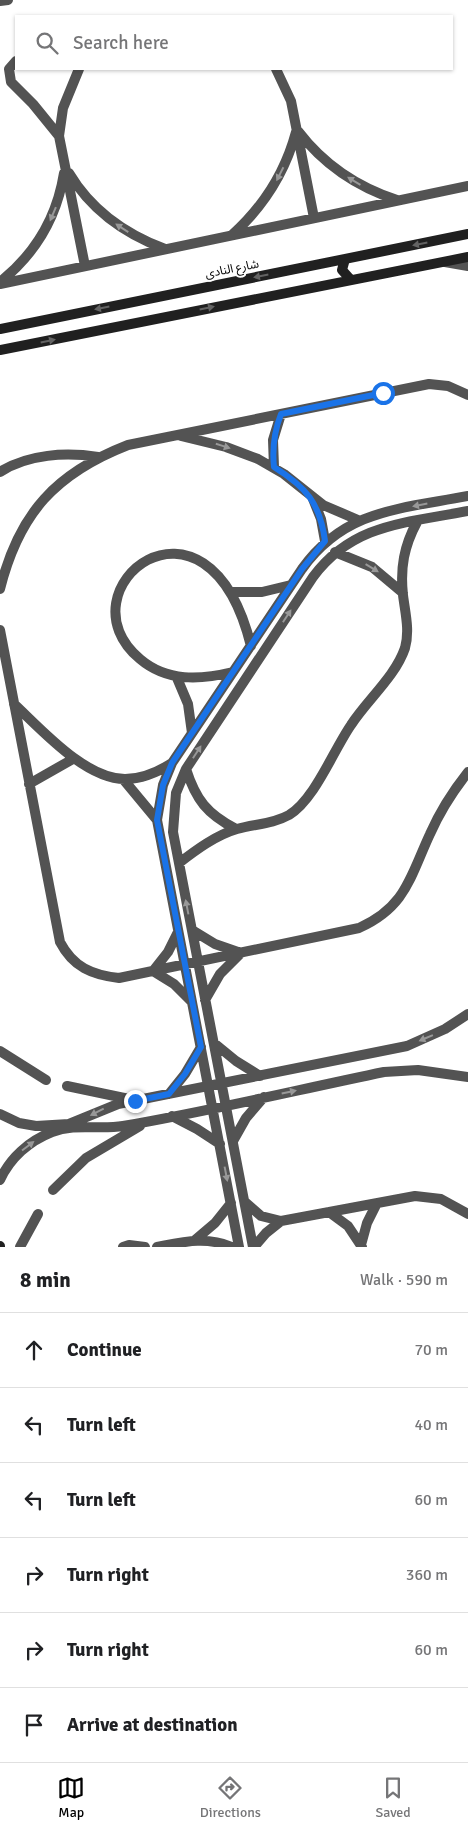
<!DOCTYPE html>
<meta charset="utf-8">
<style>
body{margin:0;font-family:Signika,"Noto Sans Arabic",sans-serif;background:#f6f6f6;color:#202124}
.stop{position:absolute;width:15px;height:15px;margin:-11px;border:4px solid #1a73e8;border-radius:50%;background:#fff}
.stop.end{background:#1a73e8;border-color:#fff;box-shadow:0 1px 5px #0008}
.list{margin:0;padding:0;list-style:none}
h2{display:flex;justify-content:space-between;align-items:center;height:65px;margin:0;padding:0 20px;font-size:21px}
h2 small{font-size:16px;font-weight:400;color:#757577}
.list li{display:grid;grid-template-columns:32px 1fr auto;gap:15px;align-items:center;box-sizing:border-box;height:75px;padding:0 20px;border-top:1px solid #e0e0e0}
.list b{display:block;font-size:19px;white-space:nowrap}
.list em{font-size:16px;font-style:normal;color:#757577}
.icon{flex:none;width:28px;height:28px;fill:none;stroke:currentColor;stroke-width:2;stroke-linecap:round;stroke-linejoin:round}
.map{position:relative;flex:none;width:468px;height:1247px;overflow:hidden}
.search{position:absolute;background:#fff;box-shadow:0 1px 4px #0004;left:15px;right:15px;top:15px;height:55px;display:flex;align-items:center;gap:12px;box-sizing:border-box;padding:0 18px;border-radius:0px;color:#757577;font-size:19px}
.sheet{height:515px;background:#fff}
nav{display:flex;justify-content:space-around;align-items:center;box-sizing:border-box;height:70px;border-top:1px solid #e0e0e0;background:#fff;font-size:14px;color:#757577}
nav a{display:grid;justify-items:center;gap:2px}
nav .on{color:#000}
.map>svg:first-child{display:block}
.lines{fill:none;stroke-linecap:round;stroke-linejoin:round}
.street{stroke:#535353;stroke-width:10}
.secondary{stroke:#202020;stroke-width:10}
.oneway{fill:#989898}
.oneway2{fill:#636363}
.route{stroke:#1a73e8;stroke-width:6}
.labels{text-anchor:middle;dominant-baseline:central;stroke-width:4;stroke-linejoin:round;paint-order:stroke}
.street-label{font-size:12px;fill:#000;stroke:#fff}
</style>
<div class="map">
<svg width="468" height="1247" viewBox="0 0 468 1247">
<rect width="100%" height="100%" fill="#fff"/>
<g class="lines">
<!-- street -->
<path class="street" d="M 0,1 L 8,0
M 16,61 L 9,69 L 11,82 L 33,104 L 59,136 L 85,266
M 276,69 L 291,101 L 314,218
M 298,131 C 324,165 357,187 397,200
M 59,136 L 63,108 L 79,69
M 69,173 C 91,210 125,234 165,249
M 232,235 C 263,207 285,173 296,132
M 445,262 L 468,266
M 0,282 C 35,254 57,217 64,173
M 0,284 L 468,186
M 181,436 L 226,447 L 258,459 L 284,474 L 323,505 L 358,520
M 274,467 L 273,440 L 281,414
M 0,472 C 28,454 66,452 98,457
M 313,499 L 321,519 L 325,541
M 335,552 L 372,567 L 403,593
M 0,589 C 19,513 56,473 128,445 L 429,384 L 448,386 L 468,395
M 231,592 L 262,592 L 291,585
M 0,630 L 60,942 C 73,967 92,975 119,978 L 359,928 C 406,907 410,877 430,834 C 440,811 453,791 468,772
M 233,672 C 200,680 167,682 140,659 C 57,590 207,468 251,646
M 177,678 L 188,704 L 192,733
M 14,704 C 41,729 85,779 125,779 C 142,779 158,772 172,763
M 186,769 C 196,800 207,814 236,829
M 123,779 L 157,820
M 29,784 L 73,759
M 179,863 C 196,850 216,835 237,829 C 255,824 273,824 289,815 C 315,799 333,751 351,725 C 368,699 395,677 405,648 C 410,630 405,612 403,595 C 400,568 404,546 417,522
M 192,930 L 215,944 L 238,952
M 178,932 L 168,952 L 153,971 L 174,984 L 191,1001
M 205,1000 L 220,974 L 240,954
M 214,1043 L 236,1061 L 260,1076
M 0,1051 L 46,1080
M 67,1086 L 129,1099
M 169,1094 L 185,1074 L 201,1047
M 0,1114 L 19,1123 L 36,1126 L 69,1124 L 118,1104 L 407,1046 L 445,1029 L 468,1014
M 172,1116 L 197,1129 L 220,1144
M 233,1141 L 246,1118 L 264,1097
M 0,1180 C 10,1158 29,1141 52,1132 C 75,1123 99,1130 123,1126 C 210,1111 297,1090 384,1072 L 418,1070 L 468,1077
M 53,1190 L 86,1158 L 140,1126
M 245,1202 L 261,1216 L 281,1221 L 415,1196 L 441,1199 L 468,1214
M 329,1212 L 348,1226 L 362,1247
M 195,1240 L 215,1223 L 231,1203
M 361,1245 L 367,1223 L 377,1203
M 20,1247 L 38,1214
M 123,1247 L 129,1245 L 145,1247
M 157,1247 C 183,1242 206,1236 232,1247
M 239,1247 L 157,820 L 163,785 L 172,763 L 302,569 C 345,509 401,509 468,496
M 253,1247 L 173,832 L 176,793 L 186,769 L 313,577 C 353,523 407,523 468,511
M 254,1247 L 266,1233 L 281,1221"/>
<!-- secondary -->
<path class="secondary" d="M 345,259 L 342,270 L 350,279
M 0,329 L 468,234
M 0,350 L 468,257
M 0,1246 L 0,1247"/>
</g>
<!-- one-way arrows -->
<defs><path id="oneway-solid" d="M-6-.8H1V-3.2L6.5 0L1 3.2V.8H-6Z" transform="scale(1.25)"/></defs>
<g class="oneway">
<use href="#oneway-solid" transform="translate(280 174) rotate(117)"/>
<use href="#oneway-solid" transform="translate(354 181) rotate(-149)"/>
<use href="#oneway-solid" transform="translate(53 214) rotate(113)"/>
<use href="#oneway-solid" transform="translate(122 228) rotate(-147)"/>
<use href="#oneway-solid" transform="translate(223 446) rotate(17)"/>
<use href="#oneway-solid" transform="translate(420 505) rotate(169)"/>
<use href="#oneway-solid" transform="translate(372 568) rotate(31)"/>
<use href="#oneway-solid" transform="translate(287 616) rotate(-57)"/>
<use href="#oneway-solid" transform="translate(197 752) rotate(-57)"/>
<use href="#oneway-solid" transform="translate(187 907) rotate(-101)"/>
<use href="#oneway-solid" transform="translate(426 1038) rotate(157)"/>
<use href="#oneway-solid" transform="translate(289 1092) rotate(-12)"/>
<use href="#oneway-solid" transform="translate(97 1112) rotate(153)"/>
<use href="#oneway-solid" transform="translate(28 1146) rotate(-37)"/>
<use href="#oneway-solid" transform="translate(226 1174) rotate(79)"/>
</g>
<g class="oneway2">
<use href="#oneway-solid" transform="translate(420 244) rotate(169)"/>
<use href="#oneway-solid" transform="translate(261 276) rotate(169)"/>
<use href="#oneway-solid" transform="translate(102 308) rotate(169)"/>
<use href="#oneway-solid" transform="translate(207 308) rotate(-12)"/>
<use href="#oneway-solid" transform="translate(48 341) rotate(-12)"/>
</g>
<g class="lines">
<!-- route -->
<path class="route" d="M 135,1101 L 169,1094 L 185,1074 L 201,1047 L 157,820 L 163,785 L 172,763 L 302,569 L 325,541 C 320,503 306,487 274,467 C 272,448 274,432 281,414 L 383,393"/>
</g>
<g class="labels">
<!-- street labels -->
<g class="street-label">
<text transform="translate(232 269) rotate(-11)">شارع النادى</text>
</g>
</g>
</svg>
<div class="stop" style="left:383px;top:393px"></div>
<div class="stop end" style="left:135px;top:1101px"></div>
<div class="search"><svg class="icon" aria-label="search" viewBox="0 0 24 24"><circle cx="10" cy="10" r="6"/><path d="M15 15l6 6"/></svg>Search here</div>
</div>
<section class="sheet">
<h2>8 min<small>Walk · 590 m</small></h2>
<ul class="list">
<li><svg class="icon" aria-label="ahead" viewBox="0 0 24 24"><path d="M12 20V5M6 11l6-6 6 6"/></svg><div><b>Continue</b></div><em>70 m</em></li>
<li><svg class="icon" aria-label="left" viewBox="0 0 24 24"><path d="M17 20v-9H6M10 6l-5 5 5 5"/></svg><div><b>Turn left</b></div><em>40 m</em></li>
<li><svg class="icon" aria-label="left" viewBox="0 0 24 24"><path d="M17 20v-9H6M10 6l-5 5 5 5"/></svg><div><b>Turn left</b></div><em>60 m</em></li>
<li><svg class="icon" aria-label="right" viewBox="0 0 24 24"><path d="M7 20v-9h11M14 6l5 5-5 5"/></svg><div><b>Turn right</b></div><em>360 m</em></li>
<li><svg class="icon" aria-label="right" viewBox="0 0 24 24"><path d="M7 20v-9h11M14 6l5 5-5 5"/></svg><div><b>Turn right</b></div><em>60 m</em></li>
<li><svg class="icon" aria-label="arrive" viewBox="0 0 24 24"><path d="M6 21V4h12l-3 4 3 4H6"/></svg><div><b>Arrive at destination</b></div></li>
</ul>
</section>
<nav>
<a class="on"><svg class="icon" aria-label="map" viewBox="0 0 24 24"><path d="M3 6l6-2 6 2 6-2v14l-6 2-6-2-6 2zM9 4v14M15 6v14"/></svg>Map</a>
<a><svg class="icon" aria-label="directions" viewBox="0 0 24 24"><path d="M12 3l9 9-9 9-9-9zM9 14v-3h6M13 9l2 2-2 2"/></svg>Directions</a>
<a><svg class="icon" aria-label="saved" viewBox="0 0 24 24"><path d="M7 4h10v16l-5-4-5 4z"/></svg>Saved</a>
</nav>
